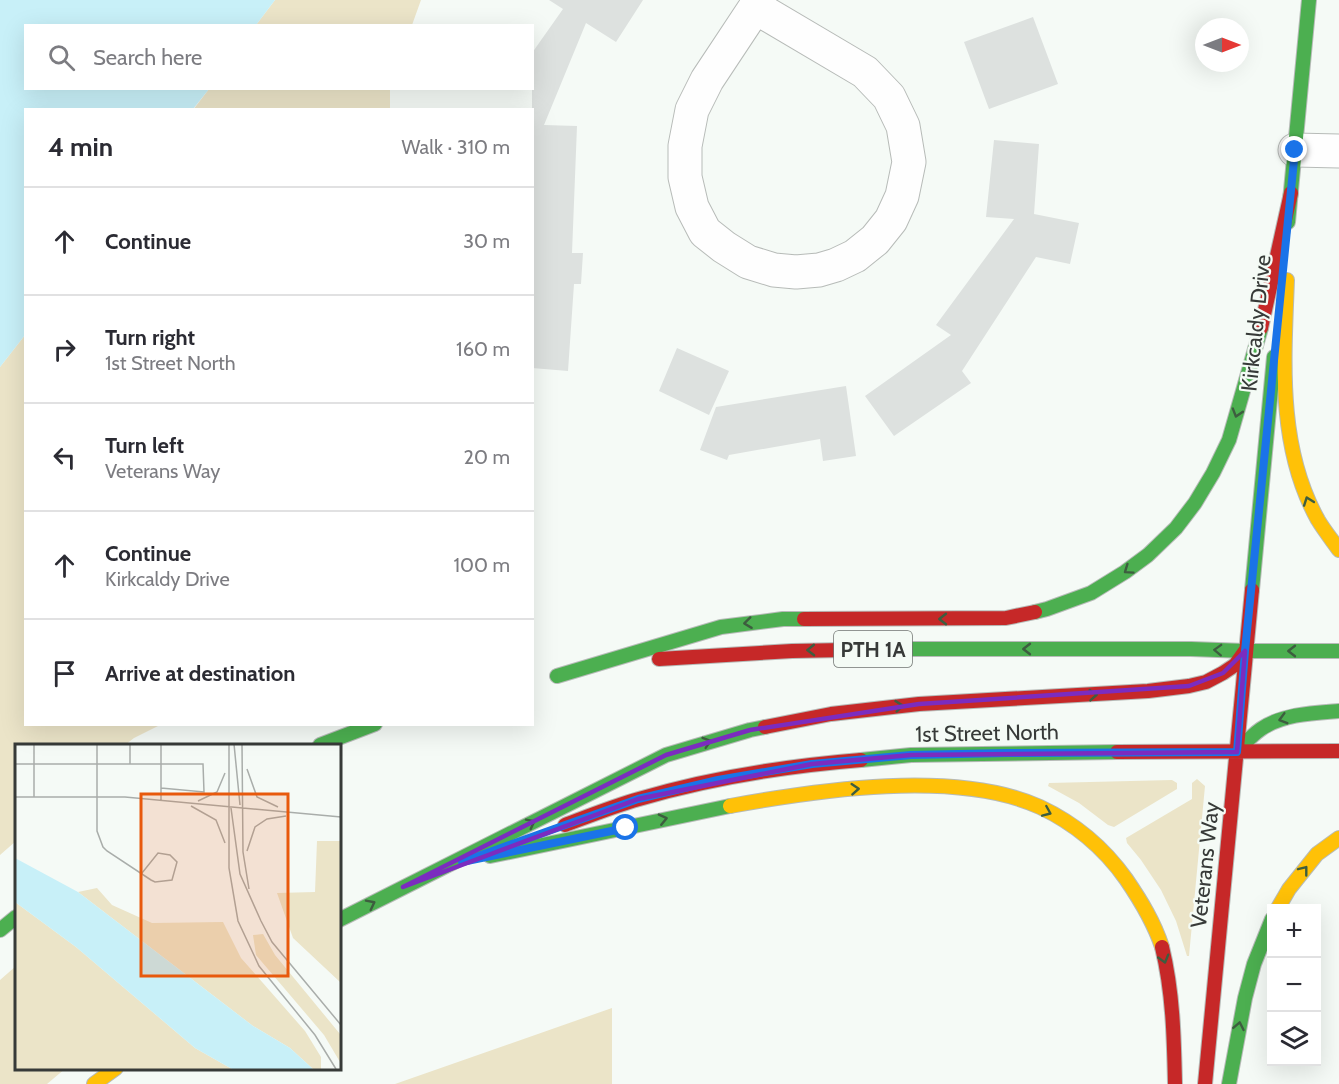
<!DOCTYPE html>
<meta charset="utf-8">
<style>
body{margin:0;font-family:Cabin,sans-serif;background:#f2f2f3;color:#2b2b33}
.controls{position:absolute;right:18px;bottom:18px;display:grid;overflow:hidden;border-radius:0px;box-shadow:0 6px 24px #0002}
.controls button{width:54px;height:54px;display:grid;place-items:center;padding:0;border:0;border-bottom:2px solid #e1e1e2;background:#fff;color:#2b2b33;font:30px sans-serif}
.compass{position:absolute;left:1195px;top:18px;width:54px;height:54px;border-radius:50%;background:#fff;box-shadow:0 6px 24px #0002;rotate:90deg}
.stop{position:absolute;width:18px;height:18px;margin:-14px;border:4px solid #1a73e8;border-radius:50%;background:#fff}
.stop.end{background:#1a73e8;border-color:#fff;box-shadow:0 2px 6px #0008}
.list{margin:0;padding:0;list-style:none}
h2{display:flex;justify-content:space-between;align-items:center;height:78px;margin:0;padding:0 24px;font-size:26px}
h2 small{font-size:20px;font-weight:400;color:#7c7c81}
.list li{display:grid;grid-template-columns:39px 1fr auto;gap:18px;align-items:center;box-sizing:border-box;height:108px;padding:0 24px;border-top:2px solid #e1e1e2}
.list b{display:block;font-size:22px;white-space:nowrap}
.list p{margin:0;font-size:20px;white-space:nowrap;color:#7c7c81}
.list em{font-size:20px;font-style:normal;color:#7c7c81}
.icon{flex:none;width:33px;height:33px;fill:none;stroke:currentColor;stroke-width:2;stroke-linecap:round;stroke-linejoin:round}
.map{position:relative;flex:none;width:1339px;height:1084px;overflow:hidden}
.search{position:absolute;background:#fff;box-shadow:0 6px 24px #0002;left:24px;top:24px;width:510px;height:66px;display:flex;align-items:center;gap:15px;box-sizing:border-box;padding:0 21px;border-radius:0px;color:#7c7c81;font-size:22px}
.panel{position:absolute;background:#fff;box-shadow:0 6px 24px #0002;left:24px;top:108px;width:510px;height:618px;border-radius:0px}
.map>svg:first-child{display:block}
.green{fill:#ebe4c8}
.water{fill:#c8f0f8}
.building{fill:#dde1df}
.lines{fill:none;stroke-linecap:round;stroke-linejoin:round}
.street-casing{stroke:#b7bbb8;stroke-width:35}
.fast-casing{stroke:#b7bbb8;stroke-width:16}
.slow-casing{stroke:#b7bbb8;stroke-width:16}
.jam-casing{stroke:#b7bbb8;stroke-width:16}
.street{stroke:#fefefe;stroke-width:33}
.fast{stroke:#4caf50;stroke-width:14}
.slow{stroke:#ffc107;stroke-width:14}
.jam{stroke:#c62828;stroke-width:14}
.oneway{stroke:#3d5d3f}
.route{stroke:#1a73e8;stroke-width:8}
.marked{fill:none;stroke:#7b2cbf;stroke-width:4.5;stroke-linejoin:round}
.labels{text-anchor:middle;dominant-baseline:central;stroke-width:4.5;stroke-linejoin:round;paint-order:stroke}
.shield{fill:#f4fbf5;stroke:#707471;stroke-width:1.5}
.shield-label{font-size:21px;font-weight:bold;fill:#373a38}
.street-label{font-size:22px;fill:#373a38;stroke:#f4fbf5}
.inset-road{fill:none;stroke:#a9adaa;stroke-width:1.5}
.view{fill:#e8590c;fill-opacity:0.15;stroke:#e8590c;stroke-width:3}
.inset-edge{fill:none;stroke:#373a38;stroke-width:3}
</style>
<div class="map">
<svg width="1339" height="1084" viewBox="0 0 1339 1084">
<rect width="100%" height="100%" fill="#f5faf6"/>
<!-- green -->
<path class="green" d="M 275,0 L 421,0 L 412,25 L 256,25 Z
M 209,89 L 390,89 L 390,109 L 193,110 Z
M 25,335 L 26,724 L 160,725 L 134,738 L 125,745 L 16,745 L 16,841 L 0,855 L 0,367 Z
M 1197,779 L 1205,786 L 1189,956 L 1187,956 L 1176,921 L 1161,890 L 1141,860 L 1127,843 L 1126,838 L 1192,799 L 1192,783 Z
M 1172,780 L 1177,783 L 1177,789 L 1114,827 L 1108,825 L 1079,803 L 1048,786 L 1049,783 Z
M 16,966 L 16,1068 L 66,1068 L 47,1084 L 0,1084 L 0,980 Z
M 612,1008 L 612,1084 L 395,1084 Z"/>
<!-- water -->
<path class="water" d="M 0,0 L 275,0 L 256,25 L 26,26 L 26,88 L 209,89 L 193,109 L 26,110 L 25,335 L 0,367 Z"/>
<!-- building -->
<path class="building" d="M 549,0 L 643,0 L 616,42 L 586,23 L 544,125 L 577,126 L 572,253 L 583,253 L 581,284 L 574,284 L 568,371 L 532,368 L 532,53 L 563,9 Z
M 1033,17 L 1058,84 L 989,109 L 964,42 Z
M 994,140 L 1039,144 L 1034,214 L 1079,223 L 1070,264 L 1036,257 L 962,371 L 971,383 L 894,436 L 865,396 L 951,335 L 936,325 L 1014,219 L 986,217 Z
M 677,348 L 729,371 L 709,415 L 659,391 Z
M 846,386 L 856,456 L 823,461 L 820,439 L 729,455 L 727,460 L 700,450 L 716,407 Z"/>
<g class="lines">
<!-- street casing -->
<g class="street-casing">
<path id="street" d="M 755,7 L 865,72 L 889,97 L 903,126 L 909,162 L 902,196 L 891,220 L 875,240 L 855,256 L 836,265 L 819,270 L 796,272 L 774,270 L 748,262 L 724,247 L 705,232 L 692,207 L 685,177 L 685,146 L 692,110 L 707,80 L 760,0
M 1295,150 L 1339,151"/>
</g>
<!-- fast casing -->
<g class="fast-casing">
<path id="fast" d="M 1288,222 L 1309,0
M 1252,590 L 1274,357
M 1035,612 L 1047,609 L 1091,593 L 1125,572 L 1148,555 L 1176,528 L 1195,503 L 1213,473 L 1229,440 L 1261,328
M 896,649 L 1191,649 L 1245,651 L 1339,651
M 557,676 L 721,627 L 783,619 L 804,619
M 320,745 L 375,724
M 1237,752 C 1244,744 1252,735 1261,729 C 1283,714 1313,713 1339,711
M 861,760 L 911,755 L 1117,752
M 490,856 L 730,806
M 339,920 L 666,755 L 750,730 L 765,727
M 0,930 L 16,917
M 1229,1084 L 1245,998 L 1254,964 L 1272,919"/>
</g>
<!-- slow casing -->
<g class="slow-casing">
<path id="slow" d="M 1287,280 C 1284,360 1277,447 1318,520 C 1324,530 1332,540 1339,550
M 730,806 C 818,790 956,769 1040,807 C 1074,823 1104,848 1126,879 C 1141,901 1154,922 1162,947
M 1278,908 L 1289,889 L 1317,854 L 1339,838
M 94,1084 L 116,1068"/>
</g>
<!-- jam casing -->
<g class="jam-casing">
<path id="jam" d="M 1261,328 L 1291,193
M 804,619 L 1006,618 L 1035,612
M 659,659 L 792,651 L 896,649
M 765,727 L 831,714 L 919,704 L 1148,691 L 1189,686 L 1206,682 L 1223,673 L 1235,665 L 1245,651
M 1117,752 L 1339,751
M 565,825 C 589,816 614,806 639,799 C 711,778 786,766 861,760
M 1162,947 C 1173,992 1174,1038 1175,1084
M 1205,1084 L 1252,590"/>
</g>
<!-- street -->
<use href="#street" class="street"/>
<!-- fast -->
<use href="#fast" class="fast"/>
<!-- slow -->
<use href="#slow" class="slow"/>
<!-- jam -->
<use href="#jam" class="jam"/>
</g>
<!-- one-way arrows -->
<defs><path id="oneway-chevron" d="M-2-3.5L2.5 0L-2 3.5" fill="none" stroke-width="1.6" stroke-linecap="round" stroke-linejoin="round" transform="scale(1.5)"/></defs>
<g class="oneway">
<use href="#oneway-chevron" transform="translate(1237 413) rotate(107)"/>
<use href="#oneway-chevron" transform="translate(1308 501) rotate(-110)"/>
<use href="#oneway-chevron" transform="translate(1128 570) rotate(145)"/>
<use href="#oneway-chevron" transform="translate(943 619) rotate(-180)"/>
<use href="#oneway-chevron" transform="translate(748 623) rotate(173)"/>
<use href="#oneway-chevron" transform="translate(1027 649) rotate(180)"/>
<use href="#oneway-chevron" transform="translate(811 650) rotate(179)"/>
<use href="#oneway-chevron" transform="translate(1218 650) rotate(-178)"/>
<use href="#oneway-chevron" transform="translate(1292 651) rotate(-180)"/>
<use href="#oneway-chevron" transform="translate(1093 695) rotate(-4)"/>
<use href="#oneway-chevron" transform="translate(899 706) rotate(-6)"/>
<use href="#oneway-chevron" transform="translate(1283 719) rotate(164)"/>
<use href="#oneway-chevron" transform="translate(707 742) rotate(-17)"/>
<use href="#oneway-chevron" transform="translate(855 789) rotate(-4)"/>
<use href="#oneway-chevron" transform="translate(1047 812) rotate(23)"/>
<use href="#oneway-chevron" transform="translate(663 819) rotate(-13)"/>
<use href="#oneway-chevron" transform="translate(531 823) rotate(-27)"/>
<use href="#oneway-chevron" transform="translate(1304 870) rotate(-52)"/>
<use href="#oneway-chevron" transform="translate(371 904) rotate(-27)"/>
<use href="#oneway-chevron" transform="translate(1164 959) rotate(74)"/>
<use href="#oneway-chevron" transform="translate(1239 1026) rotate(-79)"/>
</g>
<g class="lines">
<!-- route -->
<path class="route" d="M 626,828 L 462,862 L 638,799 L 718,780 L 812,764 L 911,755 L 1007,753 L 1237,752 L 1245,651 L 1295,150"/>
</g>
<!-- marked area -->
<path class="marked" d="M 1245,651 L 1237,752 L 911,755 L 812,764 L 638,799 L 403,887 L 666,755 L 750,730 L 919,704 L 1189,686 L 1223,673 Z"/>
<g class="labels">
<!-- shield labels -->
<rect class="shield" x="834" y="631" width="78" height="36" rx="4.5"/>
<g class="shield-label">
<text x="873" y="649">PTH 1A</text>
</g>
<!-- street labels -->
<g class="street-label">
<text transform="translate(1256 323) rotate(-84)">Kirkcaldy Drive</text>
<text transform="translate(987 733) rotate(-1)">1st Street North</text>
<text transform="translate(1205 865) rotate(-84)">Veterans Way</text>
</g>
</g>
<!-- overview -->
<g transform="translate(15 744)">
<rect width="326" height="326" fill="#f5faf6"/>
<path d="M 302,97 L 325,97 L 325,238 L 278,194 L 262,149 L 300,148 ZM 82,144 L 97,161 L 137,179 L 208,178 L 226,214 L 290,287 L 306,313 L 306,325 L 298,325 L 275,304 L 238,282 L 63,148 ZM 0,158 L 61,203 L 180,304 L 217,325 L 0,325 ZM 248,190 L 260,211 L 325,290 L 325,318 L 309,291 L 241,211 L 238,191 Z" fill="#ebe4c8"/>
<path d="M 0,114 L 63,148 L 238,282 L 275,304 L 298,325 L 217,325 L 180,304 L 61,203 L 0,158 Z" fill="#c8f0f8"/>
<path class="inset-road" d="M 19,0 L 19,53M 82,0 L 82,87 L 88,103 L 92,107 L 136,136 L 140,138 L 157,136 L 162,118 L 155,111 L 143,109 L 127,129M 115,0 L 115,20M 214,0 L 214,124 L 223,177 L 244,222 L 300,291 L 321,325M 219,0 L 225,61M 227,0 L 228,108 L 234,145M 0,20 L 188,20 L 189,48 L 146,44M 232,25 L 242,53 L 263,63M 0,53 L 110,53 L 326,73M 146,56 L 146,0M 183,57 L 202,48 L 210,29M 176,62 L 201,76 L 210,99M 216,64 L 225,130 L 246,177 L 257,198 L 326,281M 232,107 L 240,83 L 252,75 L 271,72"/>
<path class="view" d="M 126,50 L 273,50 L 273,232 L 126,232 Z"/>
<rect width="326" height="326" class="inset-edge"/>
</g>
</svg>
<div class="controls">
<button>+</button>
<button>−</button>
<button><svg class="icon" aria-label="layers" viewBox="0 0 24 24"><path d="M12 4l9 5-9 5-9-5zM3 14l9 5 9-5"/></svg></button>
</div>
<svg class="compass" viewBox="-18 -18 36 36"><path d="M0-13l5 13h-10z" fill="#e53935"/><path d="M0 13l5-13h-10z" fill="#7c7c81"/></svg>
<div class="stop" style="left:626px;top:828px"></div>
<div class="stop end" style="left:1295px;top:150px"></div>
<div class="search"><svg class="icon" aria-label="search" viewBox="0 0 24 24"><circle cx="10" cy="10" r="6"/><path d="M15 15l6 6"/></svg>Search here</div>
<section class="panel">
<h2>4 min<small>Walk · 310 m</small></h2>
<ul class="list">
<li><svg class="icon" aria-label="ahead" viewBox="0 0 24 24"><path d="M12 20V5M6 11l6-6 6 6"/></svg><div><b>Continue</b></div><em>30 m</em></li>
<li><svg class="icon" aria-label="right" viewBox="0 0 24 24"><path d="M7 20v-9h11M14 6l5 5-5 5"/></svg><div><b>Turn right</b><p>1st Street North</p></div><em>160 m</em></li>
<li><svg class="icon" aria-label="left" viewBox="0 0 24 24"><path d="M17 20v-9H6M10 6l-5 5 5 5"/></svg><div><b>Turn left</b><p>Veterans Way</p></div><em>20 m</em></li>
<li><svg class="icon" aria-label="ahead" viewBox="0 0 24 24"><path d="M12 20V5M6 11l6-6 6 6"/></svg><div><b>Continue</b><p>Kirkcaldy Drive</p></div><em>100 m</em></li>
<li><svg class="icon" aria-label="arrive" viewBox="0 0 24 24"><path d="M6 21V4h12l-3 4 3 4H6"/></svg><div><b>Arrive at destination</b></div></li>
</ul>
</section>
</div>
